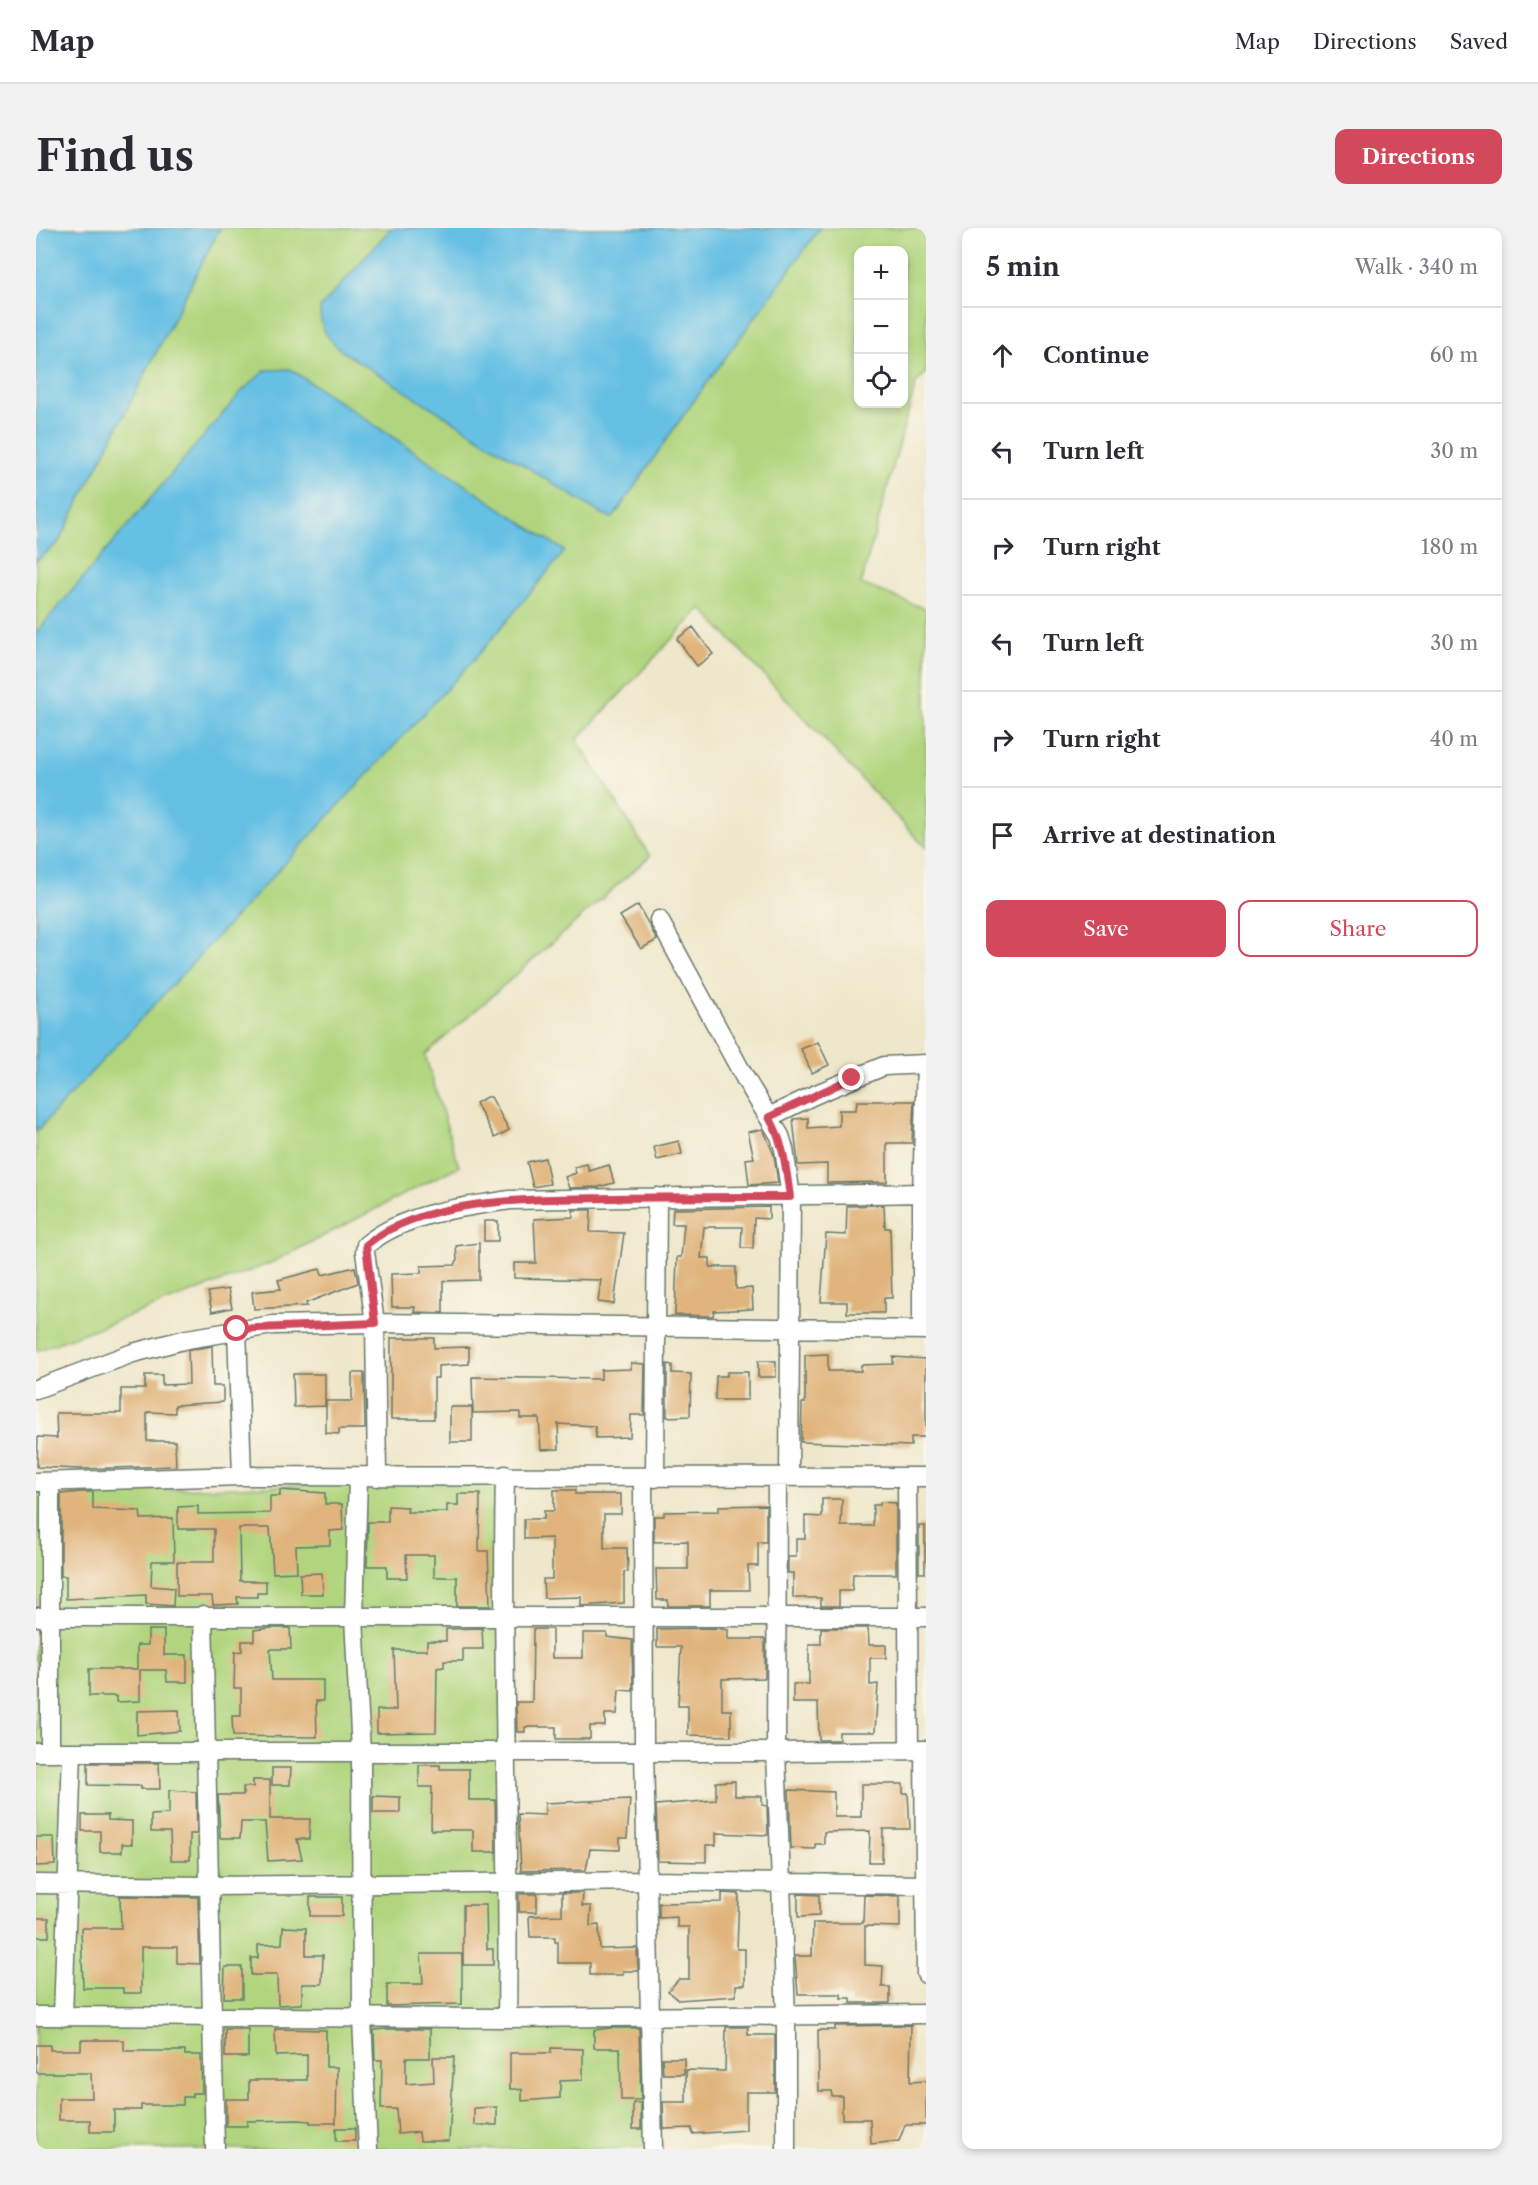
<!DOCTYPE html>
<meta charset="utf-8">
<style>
body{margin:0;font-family:"Libre Caslon Text",serif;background:#f2f2f3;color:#2b2b33}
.controls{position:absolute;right:18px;top:18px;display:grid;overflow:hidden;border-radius:12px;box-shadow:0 3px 9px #0003}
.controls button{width:54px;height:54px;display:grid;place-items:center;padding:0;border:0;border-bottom:2px solid #e1e1e2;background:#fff;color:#2b2b33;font:30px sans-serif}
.stop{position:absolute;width:18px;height:18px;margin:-14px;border:4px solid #d1495b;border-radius:50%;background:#fff}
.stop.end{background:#d1495b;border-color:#fff;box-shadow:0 2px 6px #0008}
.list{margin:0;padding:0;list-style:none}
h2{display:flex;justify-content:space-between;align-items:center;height:78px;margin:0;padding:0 24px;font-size:26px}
h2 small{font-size:20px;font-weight:400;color:#7c7c81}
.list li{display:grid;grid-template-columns:39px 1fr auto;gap:18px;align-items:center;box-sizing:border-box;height:96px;padding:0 24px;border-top:2px solid #e1e1e2}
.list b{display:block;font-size:22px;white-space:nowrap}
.list em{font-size:20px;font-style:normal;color:#7c7c81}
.actions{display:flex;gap:12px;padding:18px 24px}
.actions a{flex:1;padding:14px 0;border:2px solid #d1495b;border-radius:12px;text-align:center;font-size:21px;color:#d1495b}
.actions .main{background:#d1495b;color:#fff}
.icon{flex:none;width:33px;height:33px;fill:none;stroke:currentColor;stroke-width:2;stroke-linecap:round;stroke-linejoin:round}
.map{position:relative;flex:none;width:890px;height:1921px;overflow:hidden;border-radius:12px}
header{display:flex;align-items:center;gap:36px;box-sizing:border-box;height:84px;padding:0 30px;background:#fff;border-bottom:2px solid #e1e1e2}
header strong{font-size:28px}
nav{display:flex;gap:33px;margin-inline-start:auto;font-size:21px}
.intro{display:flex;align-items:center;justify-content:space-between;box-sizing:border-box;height:144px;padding:0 36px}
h1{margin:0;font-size:42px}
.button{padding:15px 27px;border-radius:12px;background:#d1495b;color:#fff;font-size:21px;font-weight:700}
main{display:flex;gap:36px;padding:0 36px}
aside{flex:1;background:#fff;border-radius:12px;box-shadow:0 3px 9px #0003}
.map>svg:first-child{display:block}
.green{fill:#b1d57e;stroke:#688959;stroke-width:1.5;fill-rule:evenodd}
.water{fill:#66c0e4;stroke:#427e8c;stroke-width:1.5}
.building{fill:#e0b47c}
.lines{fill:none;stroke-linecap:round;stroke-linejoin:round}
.street-casing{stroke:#687869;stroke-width:21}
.street{stroke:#fff;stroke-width:18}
.route{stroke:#d1495b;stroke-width:8}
</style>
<header>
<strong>Map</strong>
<nav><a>Map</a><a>Directions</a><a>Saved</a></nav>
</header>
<div class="intro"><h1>Find us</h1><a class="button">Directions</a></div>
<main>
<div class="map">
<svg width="890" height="1921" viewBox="0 0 890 1921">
<rect width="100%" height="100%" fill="#fbf7ec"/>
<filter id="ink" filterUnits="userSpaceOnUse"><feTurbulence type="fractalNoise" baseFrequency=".0167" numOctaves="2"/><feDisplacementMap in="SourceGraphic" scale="12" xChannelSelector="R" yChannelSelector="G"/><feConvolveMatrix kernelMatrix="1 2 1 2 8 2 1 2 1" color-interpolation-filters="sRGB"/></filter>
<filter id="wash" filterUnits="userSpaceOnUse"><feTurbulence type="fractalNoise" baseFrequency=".008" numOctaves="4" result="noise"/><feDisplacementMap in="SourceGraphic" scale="24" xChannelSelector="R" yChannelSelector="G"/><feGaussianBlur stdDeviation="1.35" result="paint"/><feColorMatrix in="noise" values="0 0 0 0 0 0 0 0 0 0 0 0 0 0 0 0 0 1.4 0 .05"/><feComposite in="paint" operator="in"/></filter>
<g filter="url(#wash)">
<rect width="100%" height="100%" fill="#efe7cb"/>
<!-- green -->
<path class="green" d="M 184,0 L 890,0 L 890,145 L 880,155 L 825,356 L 890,381 L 890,620 L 665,380 L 541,512 L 614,628 L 389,827 L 423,938 L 235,1035 L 0,1123 L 0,333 L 22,315 ZM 822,22 L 867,22 L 867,176 L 822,176 Z
M 463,1251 L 476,1788 L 610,1794 L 610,1919 L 579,1921 L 0,1921 L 0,1265 Z"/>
<!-- water -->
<path class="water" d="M 0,0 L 184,0 L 22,315 L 0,333 Z
M 355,0 L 784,0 L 639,199 L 577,290 L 564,285 L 307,124 C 291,110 284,102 284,80 Z
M 254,141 L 529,323 L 445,424 L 0,904 L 0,405 L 206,163 L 230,142 Z"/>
<g id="blocks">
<!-- building -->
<path class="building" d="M 657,399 L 677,426 L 661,438 L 641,411 Z
M 602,677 L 621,712 L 605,721 L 584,688 Z
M 782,814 L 793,837 L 776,845 L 765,821 Z
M 450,869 L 455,869 L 473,902 L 459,910 L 440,875 Z
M 821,873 L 878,873 L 876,915 L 851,915 L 851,954 L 791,955 L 791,936 L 762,937 L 757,891 L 772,890 L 772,900 L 803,898 L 803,882 L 820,882 Z
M 727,901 L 738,927 L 742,955 L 713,957 L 710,931 L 718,930 L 712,904 Z
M 643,913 L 646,926 L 621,932 L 618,919 Z
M 509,930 L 514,956 L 497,959 L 491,934 Z
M 551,936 L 553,943 L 573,937 L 578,955 L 562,959 L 533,960 L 529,949 L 540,945 L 538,939 Z
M 848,977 L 849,1000 L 854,1000 L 856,1070 L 848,1070 L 848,1085 L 811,1085 L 811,1074 L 785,1074 L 790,1006 L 810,1007 L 811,978 Z
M 733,979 L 733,991 L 718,990 L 717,1020 L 705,1020 L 706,999 L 668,999 L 665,1030 L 674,1030 L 674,1039 L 700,1039 L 700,1061 L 716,1060 L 717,1081 L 678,1083 L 677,1088 L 639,1087 L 641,1029 L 645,1029 L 648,996 L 636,996 L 637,981 Z
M 537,982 L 555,982 L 554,1004 L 588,1005 L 578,1076 L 562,1074 L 565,1052 L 478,1050 L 478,1035 L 500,1035 L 498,991 L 537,989 Z
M 448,993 L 462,993 L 462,1013 L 448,1013 Z
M 443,1015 L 443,1052 L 407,1053 L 407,1085 L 378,1084 L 379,1079 L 356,1079 L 355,1046 L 385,1045 L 385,1038 L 419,1037 L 421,1032 L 420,1018 Z
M 319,1039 L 322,1055 L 270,1075 L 271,1078 L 218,1081 L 216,1064 L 245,1061 L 242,1052 L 284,1041 L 286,1047 Z
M 192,1061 L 196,1080 L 176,1084 L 172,1064 Z
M 355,1110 L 398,1110 L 398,1120 L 433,1119 L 433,1136 L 402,1138 L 402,1150 L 398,1150 L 398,1191 L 355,1191 Z
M 176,1118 L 177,1158 L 187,1158 L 187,1174 L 139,1177 L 139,1185 L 111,1184 L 111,1213 L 139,1213 L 140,1238 L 44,1241 L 1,1239 L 2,1209 L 21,1210 L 20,1185 L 85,1185 L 85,1161 L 109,1161 L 109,1147 L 126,1147 L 126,1157 L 153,1156 L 152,1122 Z
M 792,1126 L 792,1143 L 825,1143 L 825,1137 L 857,1136 L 857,1129 L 890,1131 L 890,1209 L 875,1209 L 875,1218 L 765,1214 L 766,1175 L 769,1175 L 769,1127 Z
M 722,1133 L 740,1133 L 740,1149 L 722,1149 Z
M 595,1135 L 609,1136 L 608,1187 L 595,1187 L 594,1209 L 560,1210 L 559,1198 L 522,1196 L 523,1221 L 505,1222 L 503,1190 L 484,1190 L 484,1184 L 437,1185 L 436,1149 L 565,1151 L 565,1142 L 595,1141 Z
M 631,1136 L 636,1137 L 636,1145 L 655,1146 L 654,1188 L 631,1189 Z
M 691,1144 L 712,1144 L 712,1172 L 679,1172 L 680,1148 L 691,1148 Z
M 316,1145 L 328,1145 L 329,1201 L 303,1201 L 303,1206 L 290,1205 L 290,1173 L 316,1173 Z
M 257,1146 L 289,1146 L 289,1178 L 258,1179 Z
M 414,1179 L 436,1179 L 436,1214 L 414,1214 Z
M 244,1262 L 289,1265 L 289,1276 L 306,1276 L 307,1302 L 294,1303 L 294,1317 L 260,1318 L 261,1344 L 237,1345 L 234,1300 L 203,1300 L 204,1353 L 230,1353 L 230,1365 L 221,1365 L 221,1369 L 201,1369 L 202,1376 L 177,1377 L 176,1368 L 141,1368 L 141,1334 L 178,1334 L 178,1301 L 142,1301 L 142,1279 L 162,1278 L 162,1286 L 234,1285 L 234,1268 L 244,1268 Z
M 518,1262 L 539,1262 L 539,1266 L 585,1266 L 585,1286 L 568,1286 L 568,1320 L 591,1320 L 592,1344 L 588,1344 L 588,1375 L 545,1378 L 545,1369 L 508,1370 L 507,1351 L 516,1351 L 516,1310 L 488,1311 L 488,1291 L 508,1291 L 508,1283 L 518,1283 Z
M 45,1264 L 57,1264 L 57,1281 L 104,1283 L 105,1291 L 137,1290 L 138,1333 L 116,1333 L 115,1358 L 138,1360 L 137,1378 L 110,1376 L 110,1367 L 30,1371 L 30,1348 L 25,1348 L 25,1266 Z
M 422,1266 L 444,1266 L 443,1323 L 452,1323 L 454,1378 L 421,1378 L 421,1349 L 398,1349 L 398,1327 L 370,1327 L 371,1350 L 351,1350 L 351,1338 L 331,1338 L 332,1294 L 352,1294 L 352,1278 L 372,1279 L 371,1284 L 411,1284 L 411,1277 L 422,1277 Z
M 786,1271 L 806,1271 L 805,1298 L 837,1298 L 837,1277 L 844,1277 L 844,1274 L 860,1275 L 860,1346 L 817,1346 L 816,1363 L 803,1363 L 803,1378 L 785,1378 L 785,1370 L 757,1370 L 757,1345 L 752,1345 L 752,1329 L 760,1329 L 760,1311 L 769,1311 L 769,1288 L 786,1289 Z
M 730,1277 L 730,1314 L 722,1314 L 722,1338 L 712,1338 L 713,1362 L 674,1362 L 674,1378 L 632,1378 L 632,1372 L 621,1372 L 620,1341 L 652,1341 L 652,1313 L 618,1314 L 618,1288 L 628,1288 L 628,1284 L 683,1283 L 683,1278 Z
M 883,1298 L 889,1298 L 889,1345 L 883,1345 Z
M 286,1345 L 287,1366 L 265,1366 L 264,1346 Z
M 235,1400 L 254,1400 L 255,1421 L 234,1421 L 236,1452 L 287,1452 L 287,1473 L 280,1473 L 281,1509 L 197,1508 L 196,1488 L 205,1488 L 205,1460 L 198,1460 L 199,1424 L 206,1423 L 206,1413 L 218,1413 L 218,1402 Z
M 446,1400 L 447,1421 L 427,1421 L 427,1433 L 408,1433 L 408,1439 L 401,1440 L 400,1504 L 341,1505 L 341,1482 L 360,1482 L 358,1422 L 391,1422 L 391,1413 L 410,1413 L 410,1401 Z
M 680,1400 L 692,1402 L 692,1411 L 729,1411 L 729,1450 L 686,1451 L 686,1482 L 695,1482 L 695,1508 L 652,1507 L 652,1478 L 642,1478 L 645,1419 L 621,1419 L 621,1401 Z
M 785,1400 L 832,1400 L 833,1417 L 850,1417 L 850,1430 L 834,1430 L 834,1457 L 842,1456 L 839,1504 L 803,1504 L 803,1512 L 783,1512 L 782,1475 L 757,1475 L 757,1456 L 773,1456 L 773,1416 L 785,1416 Z
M 497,1401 L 516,1401 L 516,1430 L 547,1430 L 547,1405 L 571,1405 L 571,1409 L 596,1412 L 597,1463 L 583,1462 L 581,1486 L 569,1486 L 569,1498 L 554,1498 L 554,1511 L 520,1511 L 520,1499 L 489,1499 L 489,1504 L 481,1504 L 480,1474 L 496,1474 Z
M 112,1402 L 128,1402 L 128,1427 L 151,1427 L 151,1454 L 131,1454 L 130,1442 L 104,1442 L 104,1473 L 80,1474 L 80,1468 L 53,1468 L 53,1441 L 101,1441 L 101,1417 L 112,1417 Z
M 143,1482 L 144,1503 L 101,1507 L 101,1483 Z
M 52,1535 L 123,1535 L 124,1561 L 105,1561 L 105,1558 L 52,1557 Z
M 383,1537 L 404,1537 L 404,1541 L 433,1541 L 433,1572 L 459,1572 L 460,1624 L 437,1624 L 437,1602 L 395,1602 L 396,1559 L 383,1559 Z
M 236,1540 L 255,1540 L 254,1557 L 236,1557 Z
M 217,1552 L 234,1552 L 234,1591 L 274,1591 L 273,1611 L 261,1611 L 266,1631 L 232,1633 L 229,1594 L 205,1594 L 204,1610 L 184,1610 L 182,1567 L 207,1567 L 207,1559 L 217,1559 Z
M 699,1553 L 699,1568 L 726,1568 L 726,1577 L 731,1578 L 732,1607 L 680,1605 L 680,1617 L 670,1617 L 670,1634 L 622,1633 L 620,1577 L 680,1572 L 680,1554 Z
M 825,1556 L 867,1556 L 867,1565 L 872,1565 L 874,1601 L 847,1601 L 846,1634 L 833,1634 L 834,1603 L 788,1604 L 788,1616 L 779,1616 L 779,1621 L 755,1620 L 753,1562 L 798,1564 L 798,1589 L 825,1589 Z
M 133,1562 L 160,1564 L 161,1606 L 154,1606 L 154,1632 L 135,1632 L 134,1604 L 115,1604 L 115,1587 L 133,1586 Z
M 337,1568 L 364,1569 L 364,1585 L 337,1585 Z
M 594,1571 L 591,1610 L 584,1610 L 584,1622 L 554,1621 L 550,1642 L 485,1643 L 482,1586 L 509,1587 L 509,1575 Z
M 46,1587 L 72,1587 L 72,1592 L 96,1593 L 96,1616 L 86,1616 L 86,1624 L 64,1624 L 64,1603 L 46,1603 Z
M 0,1609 L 18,1609 L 19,1637 L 0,1638 Z
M 526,1665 L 547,1665 L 546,1678 L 555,1678 L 554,1698 L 563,1697 L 564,1721 L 601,1720 L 602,1743 L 587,1743 L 587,1747 L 554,1747 L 554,1735 L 522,1735 L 522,1714 L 519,1714 L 519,1709 L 494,1709 L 493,1688 L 526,1687 Z
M 686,1665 L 703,1666 L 701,1721 L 709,1721 L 709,1757 L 700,1757 L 700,1768 L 642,1772 L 632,1763 L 643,1751 L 653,1751 L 653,1699 L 641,1699 L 641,1689 L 623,1690 L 623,1675 L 686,1674 Z
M 483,1666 L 501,1666 L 501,1684 L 483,1684 Z
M 762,1666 L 783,1667 L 783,1688 L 762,1689 Z
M 828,1667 L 864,1668 L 864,1699 L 829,1698 L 829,1737 L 847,1738 L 846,1759 L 854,1759 L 854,1775 L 815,1775 L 815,1770 L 805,1770 L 805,1766 L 762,1766 L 759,1728 L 776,1728 L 777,1695 L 827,1695 Z
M 84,1668 L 162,1669 L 164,1736 L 141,1735 L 141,1719 L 105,1719 L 105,1765 L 87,1765 L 87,1760 L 47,1760 L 45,1700 L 85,1700 Z
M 274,1669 L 306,1669 L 306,1688 L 274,1688 Z
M 427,1677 L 450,1677 L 451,1721 L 457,1721 L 457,1737 L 427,1737 Z
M 0,1690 L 13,1690 L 13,1709 L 0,1709 Z
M 247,1699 L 270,1700 L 270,1727 L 287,1727 L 286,1756 L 266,1756 L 266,1776 L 242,1777 L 241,1747 L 215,1747 L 215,1730 L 222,1730 L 222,1717 L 246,1716 Z
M 385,1726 L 426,1726 L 426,1776 L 351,1778 L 351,1756 L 387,1756 Z
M 189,1739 L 206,1739 L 206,1770 L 188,1770 Z
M 875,1797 L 874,1854 L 890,1853 L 890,1897 L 869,1897 L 863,1913 L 835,1916 L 834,1891 L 806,1891 L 806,1868 L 796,1868 L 795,1863 L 783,1863 L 782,1802 L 799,1802 L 799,1798 Z
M 690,1799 L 712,1799 L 712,1807 L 739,1807 L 739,1864 L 710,1864 L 710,1902 L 656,1906 L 656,1900 L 628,1901 L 627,1874 L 650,1874 L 650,1842 L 689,1843 Z
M 574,1800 L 603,1800 L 605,1872 L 585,1872 L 584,1820 L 558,1820 L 558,1802 Z
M 189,1801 L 212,1801 L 212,1829 L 189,1829 Z
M 239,1801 L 290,1802 L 290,1839 L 301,1839 L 300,1895 L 274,1895 L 274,1893 L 262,1892 L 211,1893 L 211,1898 L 190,1898 L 190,1871 L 213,1871 L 213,1852 L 271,1852 L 271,1827 L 240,1828 Z
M 351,1801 L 394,1801 L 394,1830 L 370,1830 L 370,1856 L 398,1854 L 397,1829 L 418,1829 L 413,1913 L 384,1913 L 383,1904 L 362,1906 L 360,1881 L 345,1881 L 346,1832 L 339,1832 L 338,1802 Z
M 45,1812 L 88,1812 L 88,1823 L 149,1823 L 149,1827 L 165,1827 L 166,1865 L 156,1865 L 156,1869 L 147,1869 L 147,1877 L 105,1877 L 105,1882 L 78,1882 L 78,1904 L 54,1904 L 54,1892 L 23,1892 L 23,1870 L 56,1870 L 55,1845 L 2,1845 L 0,1844 L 0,1817 L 14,1817 L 14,1822 L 45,1822 Z
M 515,1820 L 547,1821 L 547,1852 L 524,1853 L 524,1870 L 486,1873 L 486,1861 L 474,1861 L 474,1825 L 515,1825 Z
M 626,1830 L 648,1830 L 648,1846 L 627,1846 Z
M 597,1875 L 605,1875 L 605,1901 L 597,1901 Z
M 461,1879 L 461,1897 L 438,1897 L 438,1880 Z
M 300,1900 L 319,1900 L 319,1913 L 300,1913 Z"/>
</g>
</g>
<g filter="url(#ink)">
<use href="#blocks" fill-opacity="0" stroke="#687869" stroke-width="1.5"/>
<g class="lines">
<!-- street casing -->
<g class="street-casing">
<path id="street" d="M 623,692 L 710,852 L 744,908 L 748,921 L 755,969 L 753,1248
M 733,889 L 778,867 L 848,838 L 890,836
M 201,1101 L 206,1248
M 886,1102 L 886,965 L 890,837
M 0,1161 L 97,1125 L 151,1111 L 237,1097 L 339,1095 L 890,1102
M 469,1247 C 465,1428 474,1609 471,1790
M 322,1249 L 318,1390 L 325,1524 L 326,1790 L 332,1921
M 341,1249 L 339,1095 L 329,1024 L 330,1017 C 369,985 426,979 474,972 L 890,965
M 741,1249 L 740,1524 L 750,1789 L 750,1921
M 607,1250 L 608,1523 L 617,1921
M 619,1250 L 621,969
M 871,1250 L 873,1522
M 0,1254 L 206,1248 L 890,1249
M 167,1387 L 179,1921
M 0,1389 L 890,1389
M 888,1522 L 890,1746
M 0,1524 L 740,1524 L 890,1522
M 14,1524 L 14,1254
M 0,1656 L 172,1658 L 613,1653 L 890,1657
M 0,1788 L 471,1790 L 890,1786
M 27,1789 L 36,1524"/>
</g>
<!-- street -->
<use href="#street" class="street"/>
</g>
</g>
<g class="lines" filter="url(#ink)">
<!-- route -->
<path class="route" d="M 201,1101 L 339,1095 L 330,1017 C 389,968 503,971 577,970 C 636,969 695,969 754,969 C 750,940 748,915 733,889 L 816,850"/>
</g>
</svg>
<div class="controls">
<button>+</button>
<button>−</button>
<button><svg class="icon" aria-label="locate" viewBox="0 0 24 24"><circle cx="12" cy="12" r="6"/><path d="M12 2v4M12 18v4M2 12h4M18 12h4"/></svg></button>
</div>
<div class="stop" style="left:201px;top:1101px"></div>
<div class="stop end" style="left:816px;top:850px"></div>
</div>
<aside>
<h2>5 min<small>Walk · 340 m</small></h2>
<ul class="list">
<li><svg class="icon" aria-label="ahead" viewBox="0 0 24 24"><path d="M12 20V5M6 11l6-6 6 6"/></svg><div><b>Continue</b></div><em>60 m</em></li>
<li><svg class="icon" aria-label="left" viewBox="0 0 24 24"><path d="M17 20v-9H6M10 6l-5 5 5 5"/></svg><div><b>Turn left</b></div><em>30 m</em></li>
<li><svg class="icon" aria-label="right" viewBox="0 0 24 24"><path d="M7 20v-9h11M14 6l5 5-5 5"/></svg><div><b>Turn right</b></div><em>180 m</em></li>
<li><svg class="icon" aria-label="left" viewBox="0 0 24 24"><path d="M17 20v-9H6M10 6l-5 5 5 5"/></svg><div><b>Turn left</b></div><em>30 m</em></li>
<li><svg class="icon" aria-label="right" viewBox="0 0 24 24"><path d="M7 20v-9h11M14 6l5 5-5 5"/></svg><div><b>Turn right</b></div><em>40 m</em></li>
<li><svg class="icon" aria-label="arrive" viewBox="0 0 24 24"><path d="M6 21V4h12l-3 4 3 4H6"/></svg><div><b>Arrive at destination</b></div></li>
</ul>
<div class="actions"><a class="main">Save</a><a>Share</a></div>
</aside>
</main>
